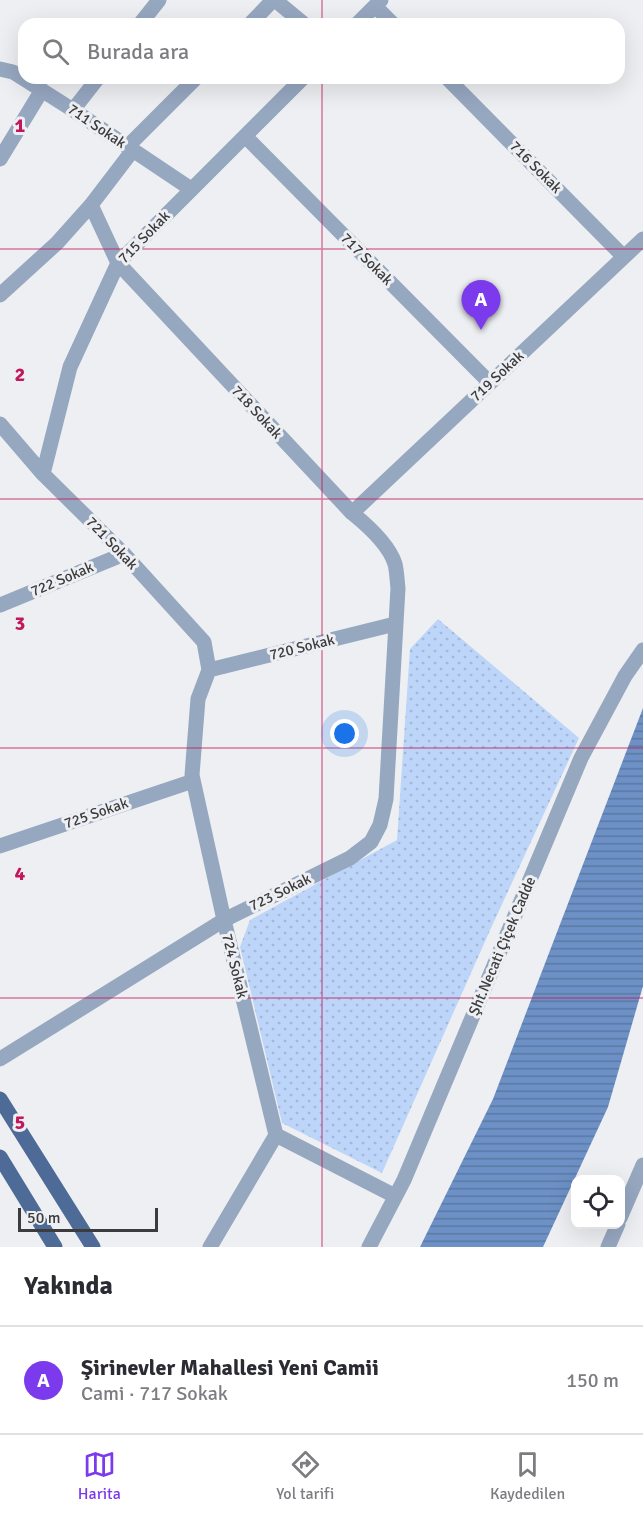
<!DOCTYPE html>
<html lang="tr">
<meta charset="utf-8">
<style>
body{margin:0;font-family:Signika,sans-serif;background:#f7f7f7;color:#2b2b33}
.controls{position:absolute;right:18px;bottom:18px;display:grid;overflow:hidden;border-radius:12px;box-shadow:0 6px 24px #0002}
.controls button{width:54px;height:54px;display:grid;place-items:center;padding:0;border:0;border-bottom:2px solid #e1e1e2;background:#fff;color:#2b2b33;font:30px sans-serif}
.scale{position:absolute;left:18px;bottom:15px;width:140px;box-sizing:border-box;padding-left:6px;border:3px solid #3c3c3e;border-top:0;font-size:16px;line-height:21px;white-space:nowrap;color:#3c3c3e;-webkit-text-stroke:4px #edeff2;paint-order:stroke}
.you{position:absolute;left:345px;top:734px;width:21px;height:21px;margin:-15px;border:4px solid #fff;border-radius:50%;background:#1a73e8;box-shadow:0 0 0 9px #1a73e833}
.badge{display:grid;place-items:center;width:39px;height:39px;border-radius:50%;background:#7c3aed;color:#fff;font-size:20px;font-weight:700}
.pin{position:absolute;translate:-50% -50px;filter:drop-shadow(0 2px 3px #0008)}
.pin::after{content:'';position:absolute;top:32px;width:21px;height:18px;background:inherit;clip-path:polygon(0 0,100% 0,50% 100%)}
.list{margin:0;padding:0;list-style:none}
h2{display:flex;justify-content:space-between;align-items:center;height:78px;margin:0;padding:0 24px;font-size:26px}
h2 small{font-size:20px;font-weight:400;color:#7c7c81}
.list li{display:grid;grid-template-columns:39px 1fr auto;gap:18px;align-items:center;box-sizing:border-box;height:108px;padding:0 24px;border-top:2px solid #e1e1e2}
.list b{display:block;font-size:22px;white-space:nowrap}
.list p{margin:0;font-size:20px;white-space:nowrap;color:#7c7c81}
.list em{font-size:20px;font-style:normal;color:#7c7c81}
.icon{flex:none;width:33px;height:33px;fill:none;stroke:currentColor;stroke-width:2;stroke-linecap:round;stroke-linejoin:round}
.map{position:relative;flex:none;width:643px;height:1247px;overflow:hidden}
.search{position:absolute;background:#fff;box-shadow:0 6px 24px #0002;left:18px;right:18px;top:18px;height:66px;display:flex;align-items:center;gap:15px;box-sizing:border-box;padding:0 21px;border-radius:18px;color:#7c7c81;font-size:22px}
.sheet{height:186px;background:#fff}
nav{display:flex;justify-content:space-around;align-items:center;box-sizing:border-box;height:84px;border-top:2px solid #e1e1e2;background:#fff;font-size:16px;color:#7c7c81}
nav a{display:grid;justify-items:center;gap:3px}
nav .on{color:#7c3aed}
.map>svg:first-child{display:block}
.park{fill:url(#park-dots)}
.water{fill:url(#water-rules)}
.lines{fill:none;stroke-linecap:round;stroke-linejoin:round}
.minor{stroke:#96a7c0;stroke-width:15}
.tertiary{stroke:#96a7c0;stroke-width:15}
.primary{stroke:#4d6b96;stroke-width:15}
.grid{fill:none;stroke:#c2185b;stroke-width:1.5;stroke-opacity:0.55}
.labels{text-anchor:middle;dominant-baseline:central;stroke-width:6;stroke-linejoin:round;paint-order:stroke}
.street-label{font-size:15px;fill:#3c3c3e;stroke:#edeff2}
.grid-label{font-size:20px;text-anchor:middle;font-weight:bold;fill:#c2185b;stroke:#edeff2;stroke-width:6;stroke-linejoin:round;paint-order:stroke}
</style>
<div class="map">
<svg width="643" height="1247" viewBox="0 0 643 1247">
<defs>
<pattern id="park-dots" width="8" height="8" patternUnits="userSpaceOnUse" patternTransform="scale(1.5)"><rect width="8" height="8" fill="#bcd5f9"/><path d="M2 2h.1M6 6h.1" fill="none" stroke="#a2b8d6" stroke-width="1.8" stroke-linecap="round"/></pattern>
<pattern id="water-rules" width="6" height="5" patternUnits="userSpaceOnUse" patternTransform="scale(1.5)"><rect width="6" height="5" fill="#6d91c6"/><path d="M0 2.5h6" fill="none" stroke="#5b78a2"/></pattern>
</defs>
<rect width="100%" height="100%" fill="#edeff2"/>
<!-- park -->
<path class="park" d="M 438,619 L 579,738 L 491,928 L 382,1173 L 282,1123 L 240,947 L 250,920 L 397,840 L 410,649 Z"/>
<!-- water -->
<path class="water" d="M 643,708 L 643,986 L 608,1107 L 543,1247 L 420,1247 L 493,1099 Z"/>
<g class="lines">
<!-- minor -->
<path class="minor" d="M 275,0 L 304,24
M 375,6 L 393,24
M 140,24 L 159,0
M 250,24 L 273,0
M 357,24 L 381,0
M 0,69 L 13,72 L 73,110 L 191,189
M 447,78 L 624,257
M 73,110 L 98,78
M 245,136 L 490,383
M 127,147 L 196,78
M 0,159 L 42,90
M 0,295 L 57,243 L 91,205 L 133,150
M 0,424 L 43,474 L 124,554 L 204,642 L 209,670
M 43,474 L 70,367 L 118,263 L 303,78
M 352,513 L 643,239
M 0,605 L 124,554
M 209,670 L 198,699 L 192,775 L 224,920 L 276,1135 L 210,1247
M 209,670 L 395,624
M 0,846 L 193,781
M 0,1059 L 224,920 L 350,858 L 371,842 L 380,825 L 386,799 L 398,588 C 397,581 397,572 395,564 C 389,545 367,525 352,513 L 118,263 L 91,205
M 276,1135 L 395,1196
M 620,1218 L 643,1165
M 608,1247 L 618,1224"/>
<!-- tertiary -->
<path class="tertiary" d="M 369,1247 L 404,1180 L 581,758 L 625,676 L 643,650"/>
<!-- primary -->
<path class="primary" d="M 0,1099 L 93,1247
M 0,1157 L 55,1247"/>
</g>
<!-- grid -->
<path class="grid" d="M 322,0 L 322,24M 322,78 L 322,1247M 0,249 L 643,249M 0,499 L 643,499M 0,748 L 643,748M 0,998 L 643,998"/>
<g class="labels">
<!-- street labels -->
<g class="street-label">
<text transform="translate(97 126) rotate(34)">711 Sokak</text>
<text transform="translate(536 167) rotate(45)">716 Sokak</text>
<text transform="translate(144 237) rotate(-46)">715 Sokak</text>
<text transform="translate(367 259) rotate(45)">717 Sokak</text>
<text transform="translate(497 376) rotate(-43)">719 Sokak</text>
<text transform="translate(257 412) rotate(47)">718 Sokak</text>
<text transform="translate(112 543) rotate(46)">721 Sokak</text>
<text transform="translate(62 579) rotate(-23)">722 Sokak</text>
<text transform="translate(302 647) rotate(-14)">720 Sokak</text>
<text transform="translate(96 813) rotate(-19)">725 Sokak</text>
<text transform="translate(280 892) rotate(-26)">723 Sokak</text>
<text transform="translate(502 946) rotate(-67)">Şht.Necati Çiçek Cadde</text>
<text transform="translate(235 966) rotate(76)">724 Sokak</text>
</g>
</g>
<g class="grid-label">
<text x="20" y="132">1</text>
<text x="20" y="381">2</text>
<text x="20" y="630">3</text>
<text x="20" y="880">4</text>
<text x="20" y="1129">5</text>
</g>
</svg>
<div class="controls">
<button><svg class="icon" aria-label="locate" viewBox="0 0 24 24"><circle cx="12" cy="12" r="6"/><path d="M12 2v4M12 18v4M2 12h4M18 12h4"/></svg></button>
</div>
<div class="scale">50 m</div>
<div class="you"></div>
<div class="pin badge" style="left:481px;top:330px">A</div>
<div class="search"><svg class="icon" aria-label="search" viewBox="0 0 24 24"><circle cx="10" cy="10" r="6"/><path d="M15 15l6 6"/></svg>Burada ara</div>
</div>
<section class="sheet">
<h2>Yakında<small></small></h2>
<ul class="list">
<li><span class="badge">A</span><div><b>Şirinevler Mahallesi Yeni Camii</b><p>Cami · 717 Sokak</p></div><em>150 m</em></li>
</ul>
</section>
<nav>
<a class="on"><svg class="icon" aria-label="map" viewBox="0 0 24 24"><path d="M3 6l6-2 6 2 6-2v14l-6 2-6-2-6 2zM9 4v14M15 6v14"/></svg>Harita</a>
<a><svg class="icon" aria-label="directions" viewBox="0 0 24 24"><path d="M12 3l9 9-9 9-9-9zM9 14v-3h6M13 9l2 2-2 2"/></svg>Yol tarifi</a>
<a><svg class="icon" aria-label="saved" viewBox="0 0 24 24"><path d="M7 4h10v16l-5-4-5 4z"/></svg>Kaydedilen</a>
</nav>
